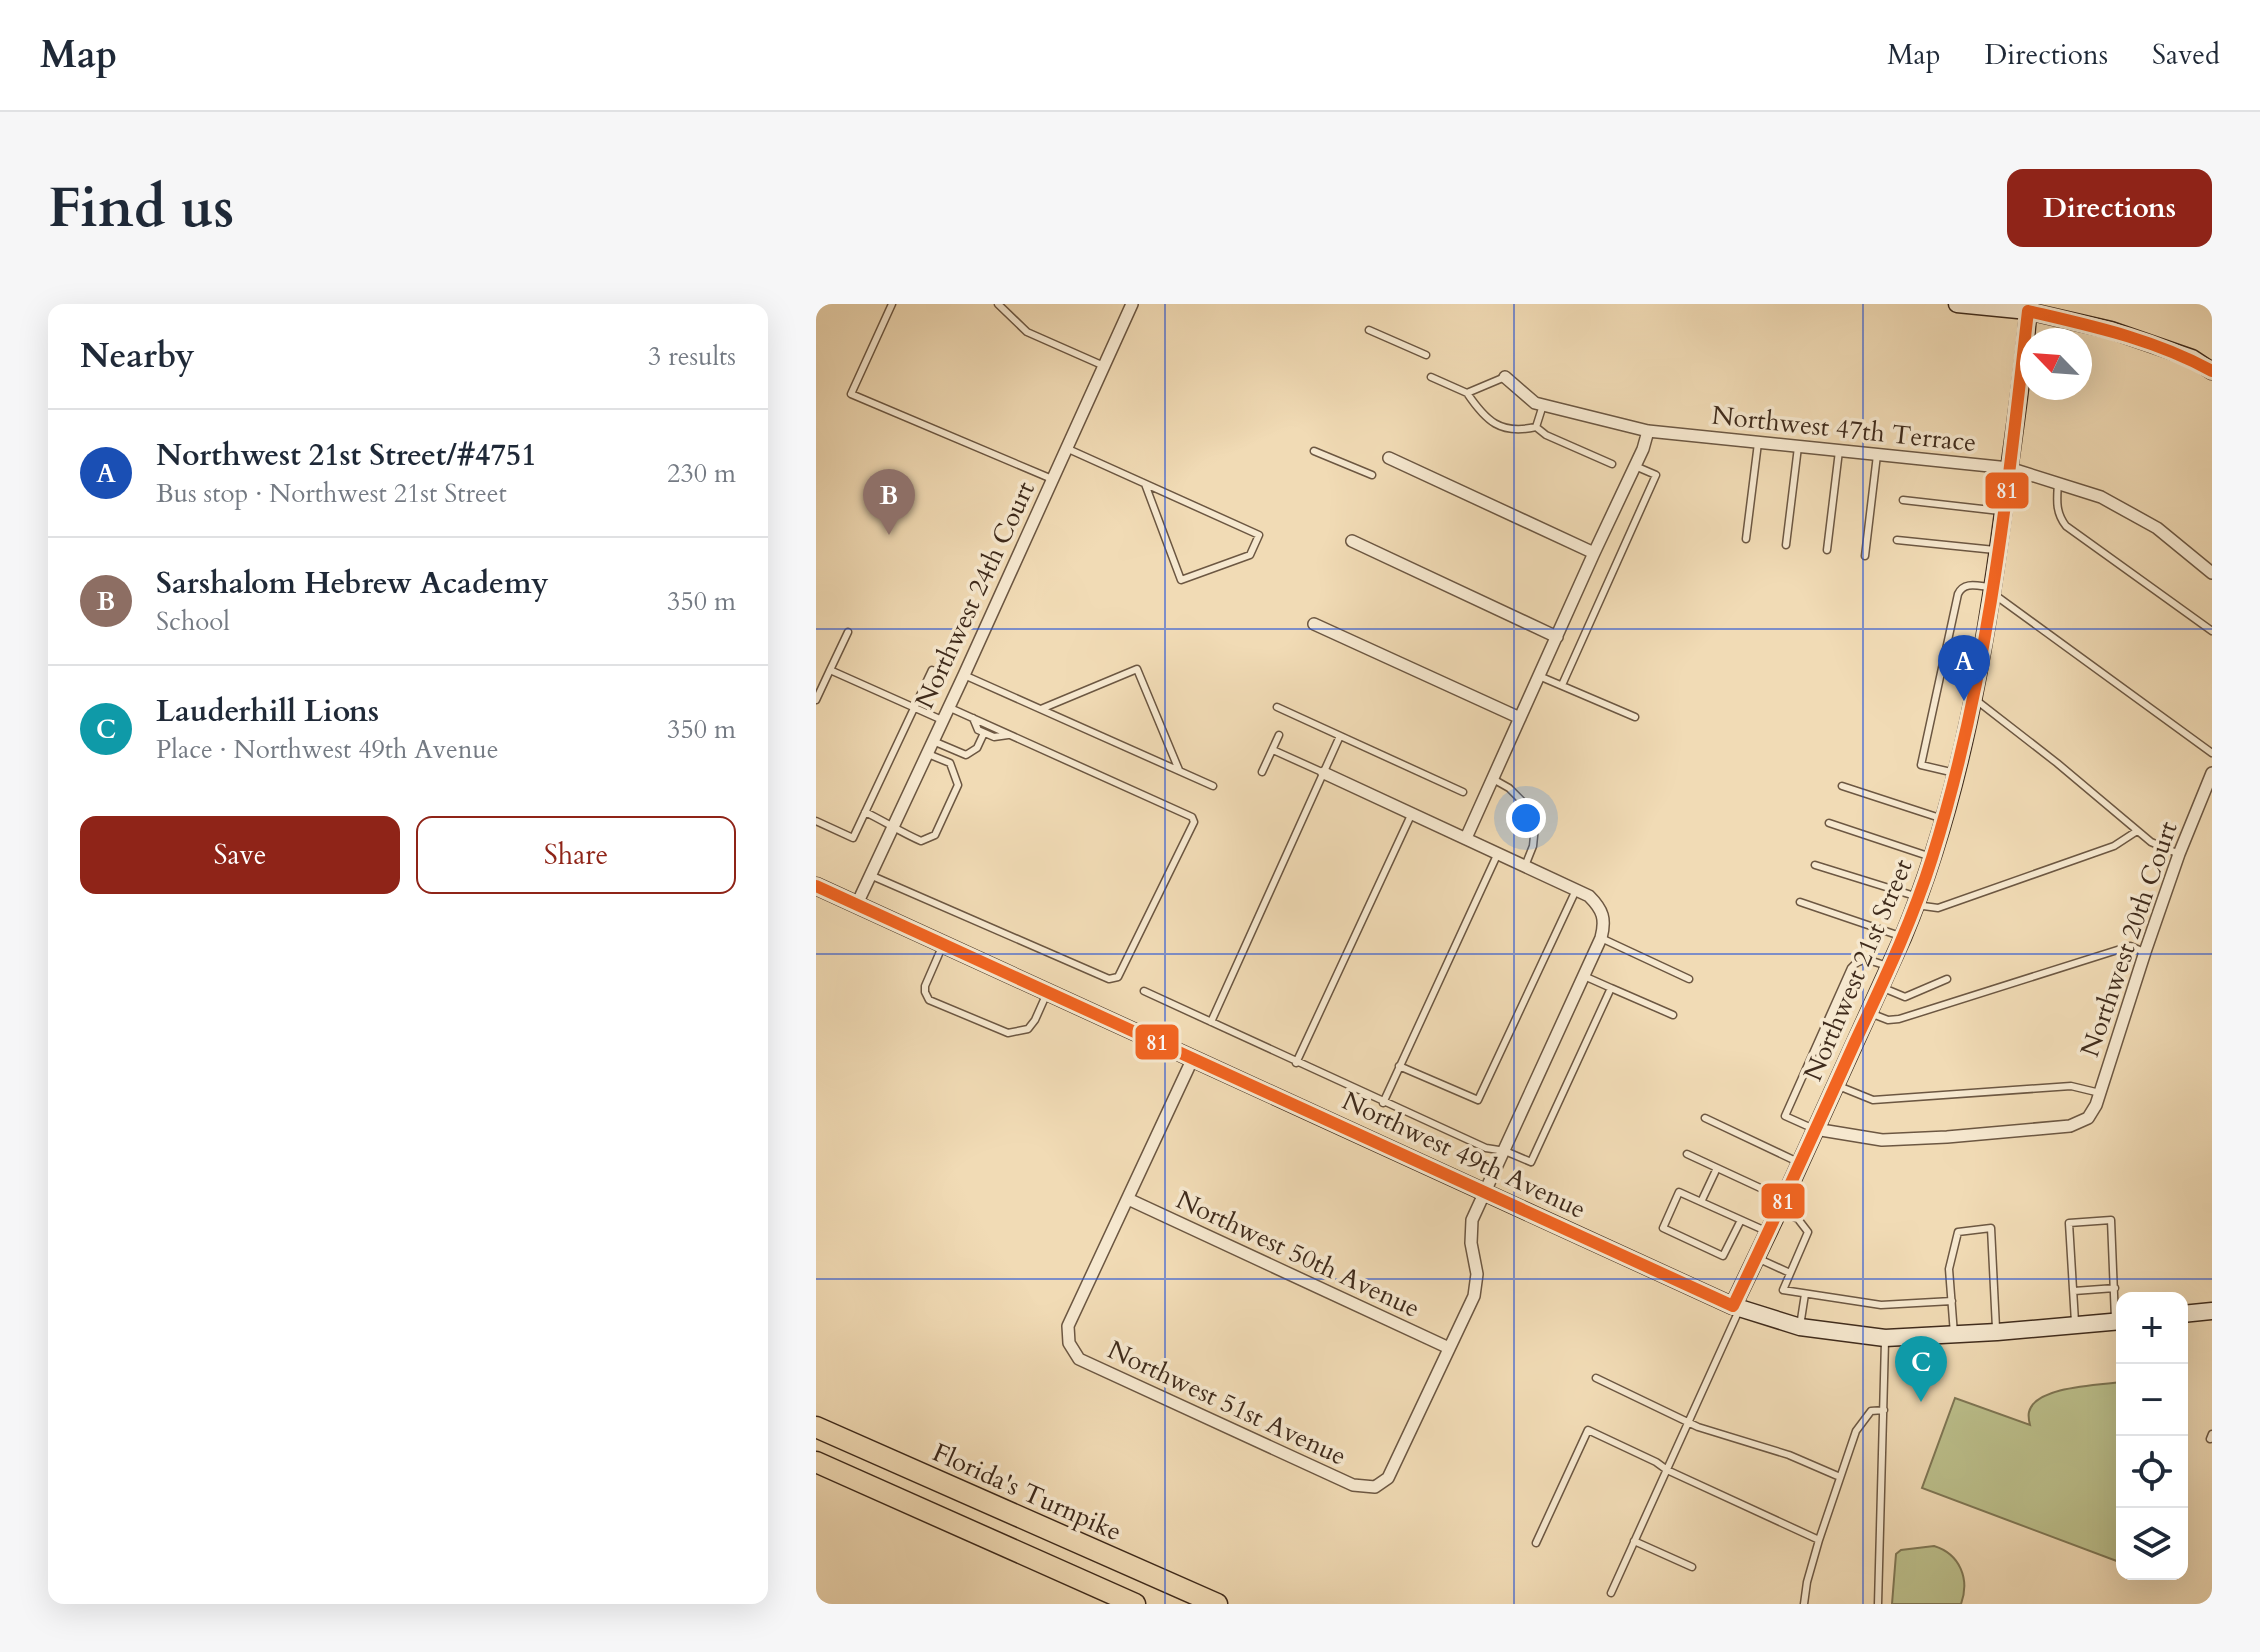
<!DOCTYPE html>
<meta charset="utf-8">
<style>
body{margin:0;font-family:Cardo,serif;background:#f6f6f7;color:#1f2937}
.controls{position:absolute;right:24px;bottom:24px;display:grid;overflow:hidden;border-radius:16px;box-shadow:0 8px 32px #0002}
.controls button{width:72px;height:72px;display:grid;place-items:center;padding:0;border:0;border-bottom:2px solid #e0e1e3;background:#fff;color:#1f2937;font:40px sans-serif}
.compass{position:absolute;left:1204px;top:24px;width:72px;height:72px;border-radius:50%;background:#fff;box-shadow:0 8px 32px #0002;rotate:295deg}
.you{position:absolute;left:710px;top:514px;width:28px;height:28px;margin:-20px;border:6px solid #fff;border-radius:50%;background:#1a73e8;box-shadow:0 0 0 12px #1a73e833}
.badge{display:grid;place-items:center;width:52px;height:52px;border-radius:50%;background:#8f2418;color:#fff;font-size:26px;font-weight:700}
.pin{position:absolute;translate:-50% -66px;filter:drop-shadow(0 2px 4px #0008)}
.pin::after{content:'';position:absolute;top:42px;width:28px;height:24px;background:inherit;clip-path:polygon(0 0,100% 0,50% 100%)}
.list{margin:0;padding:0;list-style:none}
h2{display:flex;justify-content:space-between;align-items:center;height:104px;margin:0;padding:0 32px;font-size:34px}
h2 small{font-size:26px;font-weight:400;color:#747a83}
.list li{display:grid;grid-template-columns:52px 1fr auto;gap:24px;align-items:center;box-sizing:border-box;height:128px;padding:0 32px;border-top:2px solid #e0e1e3}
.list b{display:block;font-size:30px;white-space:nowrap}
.list p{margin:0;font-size:26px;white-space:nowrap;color:#747a83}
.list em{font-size:26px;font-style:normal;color:#747a83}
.actions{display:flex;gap:16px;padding:24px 32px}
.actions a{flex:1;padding:18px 0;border:2px solid #8f2418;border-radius:16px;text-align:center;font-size:28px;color:#8f2418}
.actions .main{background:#8f2418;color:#fff}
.icon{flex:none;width:44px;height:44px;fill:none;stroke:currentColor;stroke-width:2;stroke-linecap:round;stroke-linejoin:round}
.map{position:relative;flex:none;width:1396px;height:1300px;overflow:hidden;border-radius:16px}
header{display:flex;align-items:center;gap:48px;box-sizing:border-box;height:112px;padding:0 40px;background:#fff;border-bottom:2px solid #e0e1e3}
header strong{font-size:38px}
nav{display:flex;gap:44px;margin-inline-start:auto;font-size:28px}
.intro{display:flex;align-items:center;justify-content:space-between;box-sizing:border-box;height:192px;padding:0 48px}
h1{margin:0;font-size:56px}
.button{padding:20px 36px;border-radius:16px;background:#8f2418;color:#fff;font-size:28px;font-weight:700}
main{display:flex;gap:48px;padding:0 48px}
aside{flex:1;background:#fff;border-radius:16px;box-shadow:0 8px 32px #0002}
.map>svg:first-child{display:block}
.green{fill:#bcc08c;stroke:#7e7654;stroke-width:2}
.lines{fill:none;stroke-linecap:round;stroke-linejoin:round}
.lane-casing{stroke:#6c5742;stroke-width:9}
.street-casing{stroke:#6c5742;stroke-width:14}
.secondary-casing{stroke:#3f2b1c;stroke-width:19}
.highway-casing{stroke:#3f2b1c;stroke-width:23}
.lane{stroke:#f6e8cf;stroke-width:6}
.street{stroke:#f6e8cf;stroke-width:11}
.secondary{stroke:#f6e8cf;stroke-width:16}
.highway{stroke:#f1dbb5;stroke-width:20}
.bus-1-casing{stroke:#f6e8cf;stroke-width:18}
.bus-1{stroke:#f26522;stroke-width:12}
.grid{fill:none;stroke:#1d4ed8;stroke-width:2;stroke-opacity:0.55}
.labels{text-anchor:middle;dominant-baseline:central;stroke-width:7;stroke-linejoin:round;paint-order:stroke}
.street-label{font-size:26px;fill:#3f2b1c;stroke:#f6e8cf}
.line-badge{stroke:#f6e8cf;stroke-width:3}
.badge-label{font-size:22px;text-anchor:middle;font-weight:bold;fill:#fff}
</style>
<header>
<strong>Map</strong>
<nav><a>Map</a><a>Directions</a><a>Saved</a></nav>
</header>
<div class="intro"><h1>Find us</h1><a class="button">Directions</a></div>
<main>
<aside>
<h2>Nearby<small>3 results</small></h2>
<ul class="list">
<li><span class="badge" style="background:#1a4fb4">A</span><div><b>Northwest 21st Street/#4751</b><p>Bus stop · Northwest 21st Street</p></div><em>230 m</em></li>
<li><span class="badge" style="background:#8d6e63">B</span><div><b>Sarshalom Hebrew Academy</b><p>School</p></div><em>350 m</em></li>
<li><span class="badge" style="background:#0f9aa8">C</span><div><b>Lauderhill Lions</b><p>Place · Northwest 49th Avenue</p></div><em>350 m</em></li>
</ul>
<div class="actions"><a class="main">Save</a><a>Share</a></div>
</aside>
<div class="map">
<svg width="1396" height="1300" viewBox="0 0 1396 1300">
<rect width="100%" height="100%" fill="#f1dbb5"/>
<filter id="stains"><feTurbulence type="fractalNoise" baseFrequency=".0025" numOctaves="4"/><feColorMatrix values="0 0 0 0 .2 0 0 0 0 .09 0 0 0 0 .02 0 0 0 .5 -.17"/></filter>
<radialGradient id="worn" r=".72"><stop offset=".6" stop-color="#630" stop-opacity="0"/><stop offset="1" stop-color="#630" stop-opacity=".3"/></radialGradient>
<!-- green -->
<path class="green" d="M 1306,1078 L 1306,1259 L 1106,1184 L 1139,1094 L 1214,1121 C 1213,1117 1212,1112 1213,1108 C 1219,1082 1284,1081 1306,1078 Z
M 1118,1242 C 1144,1250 1154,1275 1145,1300 L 1076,1300 L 1080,1250 L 1085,1246 Z"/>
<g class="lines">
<!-- lane casing -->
<g class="lane-casing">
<path id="lane" d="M 76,0 L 35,90 L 236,175
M 182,0 L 211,28 L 288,62
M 553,26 L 610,51
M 615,73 L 651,89 L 689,73
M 651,89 C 670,117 684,131 720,123 L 727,101
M 720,123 L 730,131 L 796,160
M 250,144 L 443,231 L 434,251 L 365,276 L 329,180
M 498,147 L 556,171
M 1242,179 C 1241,195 1239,208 1250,222 L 1396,327
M 1087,196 L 1184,207
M 930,235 L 942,139
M 1081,236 L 1179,246
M 970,241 L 982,143
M 1011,246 L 1023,147
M 1049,252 L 1061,151
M 1179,291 L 1396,449
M 14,366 L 32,328
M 148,371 L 397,482
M 723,372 L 819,413
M 746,381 L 840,171 L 819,162
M 0,396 L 14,366 L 126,416
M 1160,396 L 1241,459 L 1335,538 L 1363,550
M 461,403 L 647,488
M 225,405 L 321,365 L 363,466
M 157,414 L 162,426 L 178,433 L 192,431
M 117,437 L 150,451 L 161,444 L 168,429
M 457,446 L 508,469
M 446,468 L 463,431
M 1139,469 L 1105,461 L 1142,290 C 1148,277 1162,282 1174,283
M 677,475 L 693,484 L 710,501
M 1026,482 L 1127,515
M 49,508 C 68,517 86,529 105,537 L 119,531 L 142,481 L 134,459 L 112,450
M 0,517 L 37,534 L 116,366
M 1013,519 L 1115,553
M 999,561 L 1102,593
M 709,562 L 717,542 L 719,522
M 54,571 L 293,675 L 302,673 L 378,518 L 376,513 L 132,403
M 984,598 L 1087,633
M 1100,601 L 1122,604 L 1298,542 L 1321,527
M 785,634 L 873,675
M 126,643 L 109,682 L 109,688 L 113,696 L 192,729 L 212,725 L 219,716 L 231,689
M 768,672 L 795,684
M 1065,683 L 1089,693 L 1131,675
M 328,687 L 670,844 L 689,847 L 715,858 L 795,684 L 857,711
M 1054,709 L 1072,716 L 1083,715 L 1314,642 L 1328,648
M 395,718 L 524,432
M 480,759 L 596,509
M 583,762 L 662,796 L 760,586
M 1020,781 L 1057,796 L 1255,782 L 1284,789
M 567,799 L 682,549
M 889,814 L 984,859
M 998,825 L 969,812 L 1035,664 C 1046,650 1059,658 1073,663
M 871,850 L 968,895
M 885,898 L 901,864
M 965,907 L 982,915 L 992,928 L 967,986 L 1065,1001 L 1136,997
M 925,916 L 907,952 L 847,924 L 863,888 L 952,928
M 941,954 L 974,969
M 1258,987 L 1299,984
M 1259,1018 L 1253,919 L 1295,916 L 1299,1015
M 984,1022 L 989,990
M 1138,1030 L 1133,965 L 1142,928 L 1175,924 L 1180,1024
M 780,1074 L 882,1123 L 973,1151 L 1024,1173
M 1394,1135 L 1396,1130
M 818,1237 L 876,1263
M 720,1239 L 772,1126 L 840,1158 L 851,1166 L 1003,1236 L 1040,1127 L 1055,1107 L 1068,1106
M 795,1289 L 924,1004
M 988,1300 L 991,1278 L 1003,1236
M 1062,1300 L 1069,1037"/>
</g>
<!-- street casing -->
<g class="street-casing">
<path id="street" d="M 689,73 L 719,99 L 832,127 L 1193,164 L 1285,193 L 1341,224 L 1396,269
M 573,154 L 778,249
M 536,237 L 741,333
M 498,320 L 704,414
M 650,534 L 778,249 L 827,145 L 832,127
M 41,600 L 148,371 L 316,0
M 377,754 L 252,1022 L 253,1039 L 263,1055 L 537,1181 L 559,1183 L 572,1174 L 658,992 L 661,970 L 655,939 L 656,916 L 785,634 C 790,615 787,606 773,592 L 508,469
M 999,825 L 1066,836 L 1131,833 L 1254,822 L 1272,814 L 1280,801 L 1329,648 L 1363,550 L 1396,469
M 312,895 L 633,1044"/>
</g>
<!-- secondary casing -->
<g class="secondary-casing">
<path id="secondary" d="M 1141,0 L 1212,7 L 1295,26 L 1376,54 L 1396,67
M 0,582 L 917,1002 L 984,1023 L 1069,1034 L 1181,1028 L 1306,1017
M 917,1002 L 963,906 L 1087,633 C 1145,494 1170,342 1189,194 C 1198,130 1208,65 1213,0
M 1366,1010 L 1396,1007"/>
</g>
<!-- highway casing -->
<g class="highway-casing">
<path id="highway" d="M 0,1123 L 401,1300
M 0,1158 L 319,1300"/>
</g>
<!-- lane -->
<use href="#lane" class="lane"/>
<!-- street -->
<use href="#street" class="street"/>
<!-- secondary -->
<use href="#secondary" class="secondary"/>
<!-- highway -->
<use href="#highway" class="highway"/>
<!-- bus-1 casing -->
<g class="bus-1-casing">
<path id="bus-1" d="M 0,582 L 917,1002 C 959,915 999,827 1039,738 C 1067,678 1096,618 1116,554 C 1172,376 1191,192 1212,7 C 1276,22 1338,35 1396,67"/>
</g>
<!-- bus-1 -->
<use href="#bus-1" class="bus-1"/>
</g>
<!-- grid -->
<path class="grid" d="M 349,0 L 349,1300M 698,0 L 698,1300M 1047,0 L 1047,1300M 0,325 L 1396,325M 0,650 L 1396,650M 0,975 L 1396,975"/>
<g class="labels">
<!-- street labels -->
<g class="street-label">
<text transform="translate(1028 125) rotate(6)">Northwest 47th Terrace</text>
<text transform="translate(159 291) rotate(-65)">Northwest 24th Court</text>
<text transform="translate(1313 635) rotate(-71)">Northwest 20th Court</text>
<text transform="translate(1042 666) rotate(-67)">Northwest 21st Street</text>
<text transform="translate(648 851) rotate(25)">Northwest 49th Avenue</text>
<text transform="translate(482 950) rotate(25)">Northwest 50th Avenue</text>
<text transform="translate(411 1099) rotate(25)">Northwest 51st Avenue</text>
<text transform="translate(211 1188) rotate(24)">Florida's Turnpike</text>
</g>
</g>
<g class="line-badge">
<rect x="1168" y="167" width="46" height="39" rx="8" fill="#f26522"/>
<rect x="318" y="719" width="46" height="38" rx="8" fill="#f26522"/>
<rect x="944" y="878" width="46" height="38" rx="8" fill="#f26522"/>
</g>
<g class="badge-label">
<text x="1191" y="194">81</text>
<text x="341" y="746">81</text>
<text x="967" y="905">81</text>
</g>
<rect width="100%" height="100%" filter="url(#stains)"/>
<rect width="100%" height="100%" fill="url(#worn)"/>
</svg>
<div class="controls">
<button>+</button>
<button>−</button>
<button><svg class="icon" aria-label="locate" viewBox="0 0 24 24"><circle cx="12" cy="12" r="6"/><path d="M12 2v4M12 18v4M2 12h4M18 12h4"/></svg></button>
<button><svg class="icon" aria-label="layers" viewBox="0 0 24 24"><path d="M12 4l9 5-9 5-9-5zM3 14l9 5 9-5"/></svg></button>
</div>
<svg class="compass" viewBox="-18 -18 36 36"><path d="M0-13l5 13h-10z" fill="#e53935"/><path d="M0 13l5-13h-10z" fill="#747a83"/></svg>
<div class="you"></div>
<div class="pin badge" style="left:1148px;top:397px;background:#1a4fb4">A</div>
<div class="pin badge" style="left:73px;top:231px;background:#8d6e63">B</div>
<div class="pin badge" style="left:1105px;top:1098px;background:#0f9aa8">C</div>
</div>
</main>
